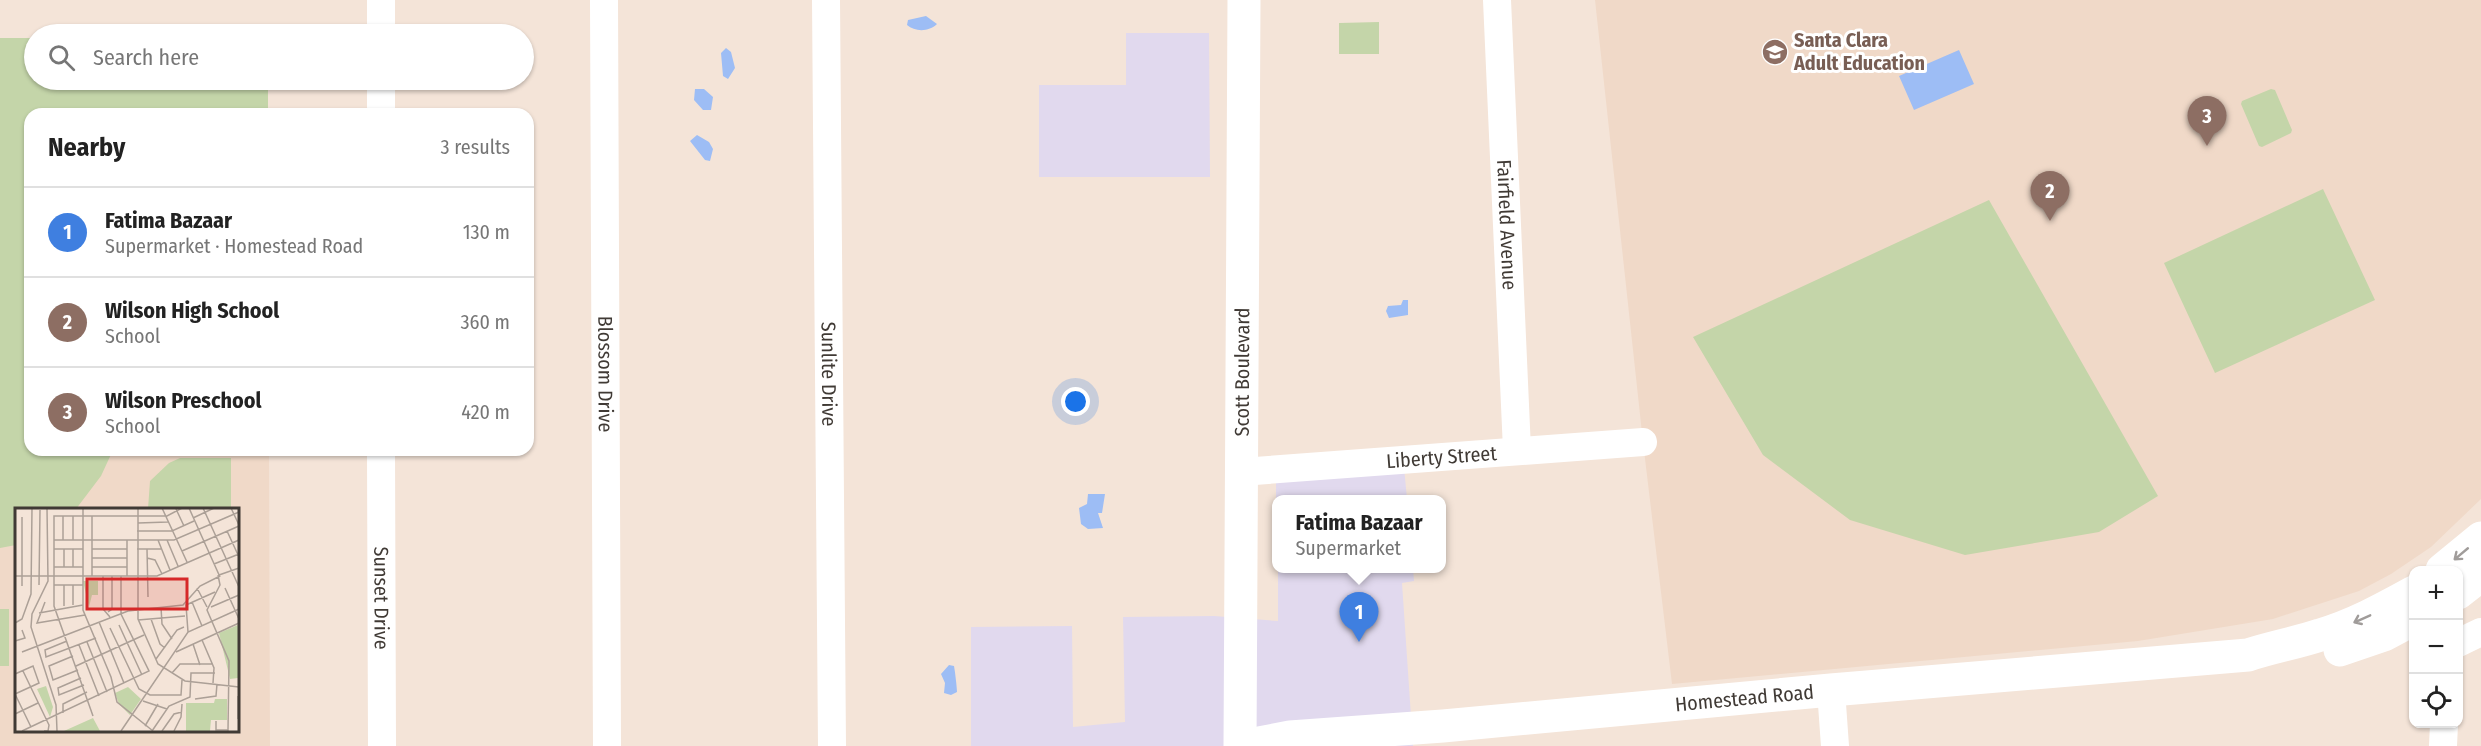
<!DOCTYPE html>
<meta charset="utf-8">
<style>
body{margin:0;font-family:"Fira Sans Condensed",sans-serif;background:#f2f2f2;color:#222}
.controls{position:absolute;right:18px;bottom:18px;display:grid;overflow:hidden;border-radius:12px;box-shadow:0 2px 4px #0004}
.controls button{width:54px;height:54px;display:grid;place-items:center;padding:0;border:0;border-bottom:2px solid #e0e0e0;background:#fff;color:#222;font:30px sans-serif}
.you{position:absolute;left:1076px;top:402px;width:21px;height:21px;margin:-15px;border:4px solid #fff;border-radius:50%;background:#1a73e8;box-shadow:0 0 0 9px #1a73e833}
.badge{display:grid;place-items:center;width:39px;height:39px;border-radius:50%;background:#111827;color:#fff;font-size:20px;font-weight:700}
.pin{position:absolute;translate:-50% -50px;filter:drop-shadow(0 2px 3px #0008)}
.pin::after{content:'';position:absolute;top:32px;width:21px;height:18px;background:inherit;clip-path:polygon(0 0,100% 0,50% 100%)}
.popup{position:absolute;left:1272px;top:495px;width:174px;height:78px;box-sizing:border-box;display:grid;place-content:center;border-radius:12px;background:#fff;filter:drop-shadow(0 2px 4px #0005);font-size:20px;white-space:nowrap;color:#767676}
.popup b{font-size:22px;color:#222}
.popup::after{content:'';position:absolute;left:50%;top:100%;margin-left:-12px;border:12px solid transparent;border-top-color:#fff}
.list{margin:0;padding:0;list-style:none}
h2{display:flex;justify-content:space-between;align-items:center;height:78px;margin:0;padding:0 24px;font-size:26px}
h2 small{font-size:20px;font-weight:400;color:#767676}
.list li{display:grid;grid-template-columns:39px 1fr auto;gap:18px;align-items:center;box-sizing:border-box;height:90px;padding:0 24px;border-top:2px solid #e0e0e0}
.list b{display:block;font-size:22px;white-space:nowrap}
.list p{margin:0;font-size:20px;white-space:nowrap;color:#767676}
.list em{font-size:20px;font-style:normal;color:#767676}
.icon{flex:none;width:33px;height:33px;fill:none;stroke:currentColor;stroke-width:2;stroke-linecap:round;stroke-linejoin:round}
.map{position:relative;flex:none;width:2481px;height:746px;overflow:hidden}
.search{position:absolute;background:#fff;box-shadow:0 2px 4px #0004;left:24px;top:24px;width:510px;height:66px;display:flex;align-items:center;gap:15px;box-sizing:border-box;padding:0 21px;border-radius:33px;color:#767676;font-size:22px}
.panel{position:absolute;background:#fff;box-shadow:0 2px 4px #0004;left:24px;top:108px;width:510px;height:348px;border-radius:18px}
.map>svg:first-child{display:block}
.commercial{fill:#e1d9ee}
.built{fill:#f0d9c8;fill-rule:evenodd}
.green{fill:#c4d5a9}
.water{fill:#9dbdf5}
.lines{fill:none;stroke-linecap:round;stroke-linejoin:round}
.minor{stroke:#fff;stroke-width:28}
.major{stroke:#fff;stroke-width:33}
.oneway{stroke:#a09c9a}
.labels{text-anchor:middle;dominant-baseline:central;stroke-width:6;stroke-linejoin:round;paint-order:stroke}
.education-label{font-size:20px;font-weight:bold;fill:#785e54;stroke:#fff;text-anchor:start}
.street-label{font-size:20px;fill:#403a35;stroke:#fff}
.inset-road{fill:none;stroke:#aca097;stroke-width:1.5}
.view{fill:#d62828;fill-opacity:0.15;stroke:#d62828;stroke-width:3}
.inset-edge{fill:none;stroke:#403a35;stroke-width:3}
</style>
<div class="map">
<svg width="2481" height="746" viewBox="0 0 2481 746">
<rect width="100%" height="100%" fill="#f4e4d8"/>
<!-- commercial -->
<path class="commercial" d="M 1126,33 L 1209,33 L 1210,177 L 1039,177 L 1039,85 L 1126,85 Z
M 1404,467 L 1407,499 L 1276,500 L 1276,520 L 1276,480 Z
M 1278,569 L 1413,569 L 1414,581 L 1402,583 L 1413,746 L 971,746 L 971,627 L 1072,626 L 1073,727 L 1125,722 L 1123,617 L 1214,616 L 1278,621 Z"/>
<!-- built -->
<path class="built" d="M 1595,0 L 2481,0 L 2481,499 L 2431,547 L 2391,574 L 2359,591 L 2273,619 L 2138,641 L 1672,684 L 1643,442 Z
M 0,390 L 30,450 L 269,450 L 270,746 L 0,746 ZM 16,509 L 237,509 L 237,730 L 16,730 Z"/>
<!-- green -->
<path class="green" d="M 1379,22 L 1379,54 L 1339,54 L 1339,23 Z
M 0,38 L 34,38 L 34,80 L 268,80 L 268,114 L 30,114 L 30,450 L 113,450 L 101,476 L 76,509 L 16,509 L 16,545 L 0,548 Z
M 2271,89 L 2275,90 L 2292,130 L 2291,133 L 2262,147 L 2259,146 L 2241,104 L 2242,101 Z
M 2323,189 L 2375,300 L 2215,373 L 2164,263 Z
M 1989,200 L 2158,496 L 2099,532 L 1965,555 L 1850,520 L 1763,455 L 1693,337 Z
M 180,458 L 231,458 L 231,509 L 148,509 L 150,481 L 169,463 Z
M 0,609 L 9,609 L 9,666 L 0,666 Z"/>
<!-- water -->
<path class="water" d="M 926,16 L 937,24 C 929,32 915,32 907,25 L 908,20 Z
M 726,48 L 731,52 L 735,68 L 728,79 L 723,76 L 721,53 Z
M 1959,50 L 1974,84 L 1914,110 L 1899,76 Z
M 695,89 L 704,89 L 713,97 L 711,110 L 703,110 L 694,100 Z
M 697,135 L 709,142 L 713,149 L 710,161 L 705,160 L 690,141 Z
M 1403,300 L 1408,300 L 1408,315 L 1389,318 L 1386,311 L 1388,306 L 1401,305 Z
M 1088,494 L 1105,494 L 1102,513 L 1098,513 L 1103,528 L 1088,529 L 1081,524 L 1079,508 L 1087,504 Z
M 949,665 L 954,666 C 955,671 957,688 957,692 L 951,695 L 944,693 L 945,683 L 941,674 Z"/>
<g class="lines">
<!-- minor -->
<g class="minor">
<path d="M 381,0 L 381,34"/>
<path id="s1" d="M 604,0 L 607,746"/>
<path id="s2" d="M 826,0 L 832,746"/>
<path id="s3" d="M 1497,0 L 1517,450"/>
<path d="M 381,80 L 381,114"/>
<path id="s4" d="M 381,450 L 382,746"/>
<path id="s5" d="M 1241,472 L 1643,442"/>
<path d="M 2458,643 L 2481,632"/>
<path d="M 1831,690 L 1835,746"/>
<path d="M 2443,746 L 2444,724"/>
</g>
<!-- major -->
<g class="major">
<path d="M 2442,570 L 2481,538"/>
<path d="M 2458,593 L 2481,575"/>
<path d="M 2340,650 L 2384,635 L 2414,619"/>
<path id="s6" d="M 1240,746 L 1244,0"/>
<path id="s7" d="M 1243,746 L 1290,737 L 1443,726 L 1831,690 L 2248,655 C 2272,647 2296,643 2320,635 C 2354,625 2383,609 2414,592"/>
</g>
</g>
<!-- one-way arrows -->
<defs><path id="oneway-shaft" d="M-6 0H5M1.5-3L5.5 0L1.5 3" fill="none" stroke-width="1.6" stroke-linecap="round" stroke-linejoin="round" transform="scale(1.5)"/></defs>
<g class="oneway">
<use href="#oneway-shaft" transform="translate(2461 554) rotate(140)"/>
<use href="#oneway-shaft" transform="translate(2362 619) rotate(156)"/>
</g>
<!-- icons -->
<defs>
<g id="school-disc" transform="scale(1.35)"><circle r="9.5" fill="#8d6e63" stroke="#fff"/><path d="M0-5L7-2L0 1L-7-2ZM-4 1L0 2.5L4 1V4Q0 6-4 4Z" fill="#fff"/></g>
</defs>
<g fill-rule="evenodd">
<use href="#school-disc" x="1775" y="52"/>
</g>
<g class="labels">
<!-- education labels -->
<g class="education-label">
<text x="1794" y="40">Santa Clara<tspan x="1794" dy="23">Adult Education</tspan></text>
</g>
<!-- street labels -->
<g class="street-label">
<text stroke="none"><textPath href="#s3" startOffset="225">Fairfield Avenue</textPath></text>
<text stroke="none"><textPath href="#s1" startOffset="374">Blossom Drive</textPath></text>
<text stroke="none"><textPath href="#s2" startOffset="374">Sunlite Drive</textPath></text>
<text stroke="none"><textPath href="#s6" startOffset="374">Scott Boulevard</textPath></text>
<text stroke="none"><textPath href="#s5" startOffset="201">Liberty Street</textPath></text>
<text stroke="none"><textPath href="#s4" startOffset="148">Sunset Drive</textPath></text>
<text stroke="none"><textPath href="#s7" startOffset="504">Homestead Road</textPath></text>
</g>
</g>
<!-- overview -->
<g transform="translate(15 508)">
<rect width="224" height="224" fill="#f4e4d8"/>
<path d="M 68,73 L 83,73 L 83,87 L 77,87 L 74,99 ZM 223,117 L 223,170 L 215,171 L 204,125 ZM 31,178 L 38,199 L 35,209 L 22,181 ZM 113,179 L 126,191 L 115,207 L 104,196 L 100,185 ZM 200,191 L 212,191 L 212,212 L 196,212 L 195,223 L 171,223 L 171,195 L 199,195 ZM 78,210 L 85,223 L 49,223 Z" fill="#c4d5a9"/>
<path class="inset-road" d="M 32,0 L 33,73 L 17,106 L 16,119 L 41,197 L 42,223M 68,0 L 68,102 L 96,169 L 102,194 L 138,223M 123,0 L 123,111 L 143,156 L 170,173 L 224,179M 147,0 L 172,54M 174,0 L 205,69M 188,0 L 224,79M 216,0 L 224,17M 161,1 L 169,18M 48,8 L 48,32M 58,8 L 58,32M 7,9 L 7,78M 178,10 L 199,0M 123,15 L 153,14M 122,23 L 157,23 L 179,13M 212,23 L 224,49M 39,32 L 159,32 L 224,4M 112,32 L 112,68M 143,32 L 155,62M 152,32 L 163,58M 39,41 L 68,41M 49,41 L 49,59M 58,41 L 58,59M 77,41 L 112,41M 122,41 L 146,41M 132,41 L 133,89M 167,43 L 224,18M 77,50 L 112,50M 132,50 L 140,52 L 147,66M 199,56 L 224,46M 39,59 L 68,59M 77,59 L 112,59M 203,67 L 205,77 L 192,102 L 214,153 L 213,223M 204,67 L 224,60M 0,68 L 29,68M 25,68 L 142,68 L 224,32M 77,68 L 77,8M 88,68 L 88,101 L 95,109M 24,77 L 25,2M 39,77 L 68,77M 49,77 L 49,98M 58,77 L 58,97M 182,80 L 192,99M 210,80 L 224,111M 30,94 L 22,115 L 70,107M 177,94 L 187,118M 146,99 L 147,116 L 157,131M 196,99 L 224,87M 93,104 L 97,101 L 97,68M 24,105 L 68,97M 136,111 L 145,136 L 150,140M 123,112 L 170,108M 84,114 L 109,175M 0,115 L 7,111 L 16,86 L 17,0M 104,117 L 127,167M 95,120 L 124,181 L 135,187 L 166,187 L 167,172M 173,124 L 171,97 L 200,84M 187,132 L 199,160 L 198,175M 0,133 L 10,130 L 7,122M 52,133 L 30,142 L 31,149 L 81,130M 72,134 L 92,184M 178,136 L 185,157M 64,137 L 84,188M 7,144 L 113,103 L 168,97 L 185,78 L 205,68M 161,144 L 224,115M 58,148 L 34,158 L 38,172 L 63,162M 141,151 L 162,122 L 169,119M 61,158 L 129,127M 8,163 L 34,217 L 33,223 L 29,223M 157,165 L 165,156 L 198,156M 0,166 L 18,158 L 24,175 L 0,186M 66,170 L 43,180 L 44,187 L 69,177M 0,186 L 16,219M 223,188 L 223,211M 180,191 L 201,188 L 202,176M 128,193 L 152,201M 48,205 L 48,196 L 72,184M 0,206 L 23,195M 78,208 L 39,98 L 39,8 L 152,8 L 167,0M 201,213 L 201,222 L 213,222M 130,218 L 143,196M 7,223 L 134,163 L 106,106 L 106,68M 106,223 L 173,124 L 224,101M 137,223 L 154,198 L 175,189 L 176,165 L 200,165M 147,223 L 159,206 L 167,204M 159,223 L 166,209 L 167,196"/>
<path class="view" d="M 72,71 L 172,71 L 172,101 L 72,101 Z"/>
<rect width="224" height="224" class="inset-edge"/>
</g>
</svg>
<div class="controls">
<button>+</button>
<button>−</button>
<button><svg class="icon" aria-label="locate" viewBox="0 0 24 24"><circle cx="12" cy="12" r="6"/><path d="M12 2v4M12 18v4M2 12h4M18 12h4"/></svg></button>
</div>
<div class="you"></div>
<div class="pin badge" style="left:1359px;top:642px;background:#3f7fe0">1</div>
<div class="popup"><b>Fatima Bazaar</b>Supermarket</div>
<div class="pin badge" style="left:2050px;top:221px;background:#8d6e63">2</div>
<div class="pin badge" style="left:2207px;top:146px;background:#8d6e63">3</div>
<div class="search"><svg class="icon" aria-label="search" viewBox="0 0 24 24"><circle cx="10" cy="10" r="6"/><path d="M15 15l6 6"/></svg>Search here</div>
<section class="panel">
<h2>Nearby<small>3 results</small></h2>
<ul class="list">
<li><span class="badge" style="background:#3f7fe0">1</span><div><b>Fatima Bazaar</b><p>Supermarket · Homestead Road</p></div><em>130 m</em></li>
<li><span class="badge" style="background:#8d6e63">2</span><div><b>Wilson High School</b><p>School</p></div><em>360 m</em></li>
<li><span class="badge" style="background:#8d6e63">3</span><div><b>Wilson Preschool</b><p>School</p></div><em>420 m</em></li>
</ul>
</section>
</div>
